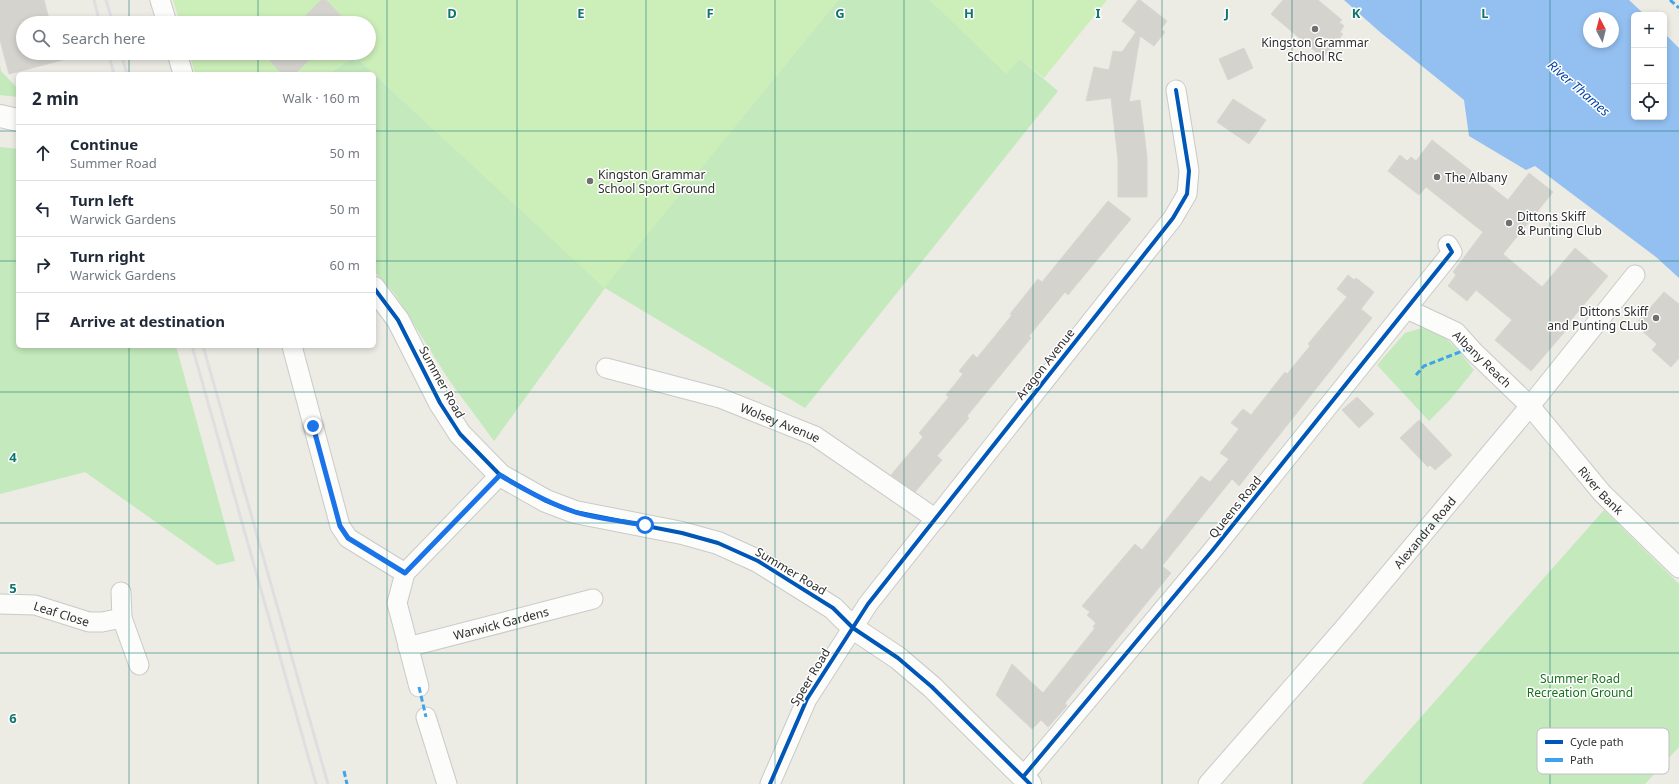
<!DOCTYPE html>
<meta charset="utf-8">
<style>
body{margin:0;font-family:"Noto Sans",sans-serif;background:#f2f2f3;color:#1f2937}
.controls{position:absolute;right:12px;top:12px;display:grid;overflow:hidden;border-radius:6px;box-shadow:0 2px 6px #0003}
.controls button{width:36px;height:36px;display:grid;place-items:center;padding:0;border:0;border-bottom:1px solid #e0e1e3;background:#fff;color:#1f2937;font:20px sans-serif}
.compass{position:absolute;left:1583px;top:12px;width:36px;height:36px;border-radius:50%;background:#fff;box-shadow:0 2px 6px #0003;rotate:353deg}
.stop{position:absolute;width:12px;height:12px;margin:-9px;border:3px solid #1a73e8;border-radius:50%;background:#fff}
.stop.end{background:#1a73e8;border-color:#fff;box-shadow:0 1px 4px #0008}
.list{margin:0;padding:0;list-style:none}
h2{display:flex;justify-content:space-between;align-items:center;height:52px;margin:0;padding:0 16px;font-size:17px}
h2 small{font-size:13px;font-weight:400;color:#747a83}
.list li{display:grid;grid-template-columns:26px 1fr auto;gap:12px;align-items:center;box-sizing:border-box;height:56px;padding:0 16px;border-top:1px solid #e0e1e3}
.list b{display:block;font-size:15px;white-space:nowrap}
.list p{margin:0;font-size:13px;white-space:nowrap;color:#747a83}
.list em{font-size:13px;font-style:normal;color:#747a83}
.icon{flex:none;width:22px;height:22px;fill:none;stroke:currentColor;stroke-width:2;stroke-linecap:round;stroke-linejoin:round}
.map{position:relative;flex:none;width:1679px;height:784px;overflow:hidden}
.search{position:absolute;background:#fff;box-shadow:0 2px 6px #0003;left:16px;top:16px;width:360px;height:44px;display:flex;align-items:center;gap:10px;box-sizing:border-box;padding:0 14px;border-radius:22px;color:#747a83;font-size:15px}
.panel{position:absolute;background:#fff;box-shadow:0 2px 6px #0003;left:16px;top:72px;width:360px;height:276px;border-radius:6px}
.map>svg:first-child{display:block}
.green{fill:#c3e9bc}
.pitch{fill:#cceeb9}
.water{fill:#94c0f1;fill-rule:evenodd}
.building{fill:#d4d3ce;stroke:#d7d6d0}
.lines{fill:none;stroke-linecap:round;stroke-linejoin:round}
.minor-casing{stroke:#cacac9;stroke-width:21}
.tertiary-casing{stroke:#cacac9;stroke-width:24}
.minor{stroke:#fcfcfb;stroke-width:19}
.tertiary{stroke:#fcfcfb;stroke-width:22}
.rail{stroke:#dfdfe1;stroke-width:3}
.quiet{stroke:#3ea3eb;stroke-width:3;stroke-dasharray:6 3;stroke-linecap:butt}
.cycleway-casing{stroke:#fff;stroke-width:6}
.cycleway{stroke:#0057b8;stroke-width:4}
.route{stroke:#1a73e8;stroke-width:5}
.grid{fill:none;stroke:#0f766e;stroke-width:1;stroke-opacity:0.55}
.poi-dot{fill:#70706e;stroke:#fff;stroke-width:1.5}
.labels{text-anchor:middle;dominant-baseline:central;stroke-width:3;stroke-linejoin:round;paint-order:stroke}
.poi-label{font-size:12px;fill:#2e2e2e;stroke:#fff;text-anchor:start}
.street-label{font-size:12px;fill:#2e2e2e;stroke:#fff}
.park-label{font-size:12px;fill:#17721c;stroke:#fff}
.water-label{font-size:13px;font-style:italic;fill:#0646aa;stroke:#fff}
.key{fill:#fff;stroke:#c0c0c0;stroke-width:1}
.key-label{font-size:11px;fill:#2e2e2e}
.grid-label{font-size:13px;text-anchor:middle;font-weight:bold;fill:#0f766e;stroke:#fff;stroke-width:3;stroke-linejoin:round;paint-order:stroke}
</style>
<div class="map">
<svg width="1679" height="784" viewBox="0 0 1679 784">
<rect width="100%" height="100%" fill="#ecebe4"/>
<!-- green -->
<path class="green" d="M 838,0 L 930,0 L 1006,73 L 1020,59 L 1058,91 L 805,408 L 605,288 L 494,441 L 449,380 L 394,293 L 374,271 L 374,74 L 604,287 Z
M 355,56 L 374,74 L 328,74 Z
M 0,65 L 1,71 L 18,89 L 18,97 L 0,95 Z
M 0,147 L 18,149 L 18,346 L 176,346 L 235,561 L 217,565 L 85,472 L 0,494 Z
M 1422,328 L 1440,333 L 1457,349 L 1474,370 L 1449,401 L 1429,421 L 1377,365 L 1405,333 Z
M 1604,510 L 1679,584 L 1679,747 L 1645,784 L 1362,784 Z"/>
<!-- pitch -->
<path class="pitch" d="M 173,0 L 838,0 L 604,288 L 355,56 L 328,74 L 195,74 L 189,53 L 369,53 L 369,23 L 180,23 Z
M 930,0 L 1107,0 L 1044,78 L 1020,59 L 1006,74 Z"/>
<!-- water -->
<path class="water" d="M 1344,0 L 1629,0 L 1645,15 L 1634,15 L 1634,117 L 1664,117 L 1664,33 L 1679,48 L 1679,278 L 1656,257 L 1535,166 L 1526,170 L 1469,136 L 1464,100 L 1381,33 ZM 1589,18 L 1613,18 L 1613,42 L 1589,42 Z"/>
<!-- building -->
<path class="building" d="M 0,0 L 44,0 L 50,23 L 23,23 L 23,53 L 69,53 L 70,58 L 9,74 L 0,40 Z
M 321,0 L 326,0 L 348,23 L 314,23 L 306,15 Z
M 1138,0 L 1140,0 L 1167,21 L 1161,29 L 1165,32 L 1154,46 L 1140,36 L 1129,102 L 1140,100 L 1147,157 L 1147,197 L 1118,197 L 1118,160 L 1111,98 L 1086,101 L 1094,67 L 1109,70 L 1113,51 L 1122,52 L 1136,32 L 1122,21 Z
M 1283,0 L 1318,0 L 1342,20 L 1339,22 L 1344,26 L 1340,32 L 1343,34 L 1323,58 L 1271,14 Z
M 1244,48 L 1253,68 L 1228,80 L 1219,59 Z
M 263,53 L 316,53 L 295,74 L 282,74 Z
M 1233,99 L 1266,120 L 1249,144 L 1217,122 Z
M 1432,140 L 1508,200 L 1529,173 L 1553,192 L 1503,254 L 1542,287 L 1575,248 L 1608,276 L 1566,326 L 1568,328 L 1531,371 L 1495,340 L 1512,320 L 1476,290 L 1467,301 L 1448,286 L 1456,275 L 1453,272 L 1483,232 L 1426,187 L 1419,195 L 1388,171 L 1400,155 L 1407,161 L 1411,157 L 1416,161 Z
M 1108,201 L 1131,219 L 1068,295 L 1065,292 L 1029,336 L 1031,338 L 967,416 L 969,418 L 937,456 L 942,460 L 915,492 L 891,475 L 923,437 L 919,433 L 949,397 L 946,395 L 963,374 L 959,371 L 973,354 L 977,358 L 1012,315 L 1010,314 L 1038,279 L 1042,282 Z
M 1348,275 L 1354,280 L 1356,278 L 1374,292 L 1361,309 L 1372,318 L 1239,486 L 1232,479 L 1162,566 L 1171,573 L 1065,703 L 1067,706 L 1048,727 L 1041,720 L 1032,729 L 996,695 L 1012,664 L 1043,693 L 1095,628 L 1093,627 L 1096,623 L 1087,615 L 1090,612 L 1082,606 L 1135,544 L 1142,550 L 1201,476 L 1210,482 L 1229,459 L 1220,453 L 1239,429 L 1231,423 L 1243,409 L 1251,415 L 1285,372 L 1287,374 L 1310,346 L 1308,344 L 1347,297 L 1337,289 Z
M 1664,292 L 1679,304 L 1679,358 L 1671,367 L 1652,350 L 1657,344 L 1635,325 Z
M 1357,397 L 1374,414 L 1359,428 L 1342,410 Z
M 1419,420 L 1452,455 L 1435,470 L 1430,465 L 1428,467 L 1400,438 Z"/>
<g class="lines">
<!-- minor casing -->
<g class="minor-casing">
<g id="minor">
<path d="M 160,0 L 167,23"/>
<path d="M 177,53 L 183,74"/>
<path id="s1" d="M 1407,309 L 1456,332 L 1474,352 L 1530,406 L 1602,493 L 1679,568"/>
<path d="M 292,346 L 340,526 L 348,538 L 405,573 L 500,475"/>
<path id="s2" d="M 606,368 L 720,398 L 815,436 L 936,519"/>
<path d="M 405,573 L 397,603 L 419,687"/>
<path d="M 121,592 L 122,618 L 139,665"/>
<path id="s3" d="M 0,604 L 35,605 L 89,622 L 102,622 L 122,618"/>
<path id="s4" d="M 408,647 L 593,599"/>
<path d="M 426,717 L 447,784"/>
<path d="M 1023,777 L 1212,551 L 1452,252 L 1448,245"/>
<path d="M 770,784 L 807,699 L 868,604 L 1173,218 L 1187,194 L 1189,171 L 1176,90"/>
<path id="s5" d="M 1208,784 L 1345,627 L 1530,406 L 1635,275"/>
</g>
</g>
<!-- tertiary casing -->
<g class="tertiary-casing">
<path id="tertiary" d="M 0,116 L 18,120
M 374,288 L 398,320 L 440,403 L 460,434 L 500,475 L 546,501 L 575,512 L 682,533 L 718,543 L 758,561 L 833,608 L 853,628 L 898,658 L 932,687 L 1030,784"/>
</g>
<!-- minor -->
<use href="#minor" class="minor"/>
<!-- tertiary -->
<use href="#tertiary" class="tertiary"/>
<!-- rail -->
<path class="rail" d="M 94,0 L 100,23
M 106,0 L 113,23
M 108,53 L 114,74
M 121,53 L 127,74
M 192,346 L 316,784
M 203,346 L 328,784"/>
<!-- quiet -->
<path class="quiet" d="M 1670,0 L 1679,8
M 1416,375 L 1424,366 L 1470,348
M 419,687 L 426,717
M 344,771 L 347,784"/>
<!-- cycleway casing -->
<g class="cycleway-casing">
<path id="cycleway" d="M 374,288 L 398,320 L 440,403 L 460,434 L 500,475 L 546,501 L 575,512 L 682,533 L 718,543 L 758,561 L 833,608 L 853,628 L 898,658 L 932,687 L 1030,784
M 1023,777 L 1212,551 L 1452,252 L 1448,245
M 770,784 L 807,699 L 868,604 L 1173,218 L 1187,194 L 1189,171 L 1176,90"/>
</g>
<!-- cycleway -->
<use href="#cycleway" class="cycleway"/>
</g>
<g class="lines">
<!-- route -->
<path class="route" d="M 313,426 L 340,526 L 348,538 L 405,573 L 500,475 C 523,489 548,503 575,512 C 597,519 621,521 645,525"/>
</g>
<!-- grid -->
<path class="grid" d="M 129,0 L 129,23M 258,0 L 258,23M 387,0 L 387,784M 517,0 L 517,784M 646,0 L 646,784M 775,0 L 775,784M 904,0 L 904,784M 1033,0 L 1033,784M 1162,0 L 1162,784M 1292,0 L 1292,784M 1421,0 L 1421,784M 1550,0 L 1550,784M 129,53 L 129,74M 258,53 L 258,74M 0,131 L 18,131M 374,131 L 1679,131M 0,261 L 18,261M 374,261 L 1679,261M 129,346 L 129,784M 258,346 L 258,784M 0,392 L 1679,392M 0,523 L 1679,523M 0,653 L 1679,653"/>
<!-- markers -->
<g class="poi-dot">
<circle cx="1315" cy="29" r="4"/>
<circle cx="1437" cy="177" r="4"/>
<circle cx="590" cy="181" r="4"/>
<circle cx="1509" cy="223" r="4"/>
<circle cx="1656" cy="318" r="4"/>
</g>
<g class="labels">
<!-- poi labels -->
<g class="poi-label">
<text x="1315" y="42" text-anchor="middle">Kingston Grammar<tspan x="1315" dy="14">School RC</tspan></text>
<text x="598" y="174">Kingston Grammar<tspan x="598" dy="14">School Sport Ground</tspan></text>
<text x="1445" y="177">The Albany</text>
<text x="1517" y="216">Dittons Skiff<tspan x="1517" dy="14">&amp; Punting Club</tspan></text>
<text x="1648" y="311" text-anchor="end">Dittons Skiff<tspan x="1648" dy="14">and Punting CLub</tspan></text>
</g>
<!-- street labels -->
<g class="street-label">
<text transform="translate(1482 359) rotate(44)">Albany Reach</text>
<text transform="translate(1045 364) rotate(-52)">Aragon Avenue</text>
<text transform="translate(442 382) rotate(61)">Summer Road</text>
<text stroke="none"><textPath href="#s2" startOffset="183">Wolsey Avenue</textPath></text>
<text stroke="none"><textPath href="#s1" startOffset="269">River Bank</textPath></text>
<text transform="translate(1235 507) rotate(-51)">Queens Road</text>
<text stroke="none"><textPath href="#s5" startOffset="332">Alexandra Road</textPath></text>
<text transform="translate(791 571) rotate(31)">Summer Road</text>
<text stroke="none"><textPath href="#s3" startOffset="63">Leaf Close</textPath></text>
<text stroke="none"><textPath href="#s4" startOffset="96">Warwick Gardens</textPath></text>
<text transform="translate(810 677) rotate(-59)">Speer Road</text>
</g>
<!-- park labels -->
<g class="park-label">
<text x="1580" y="678">Summer Road<tspan x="1580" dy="14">Recreation Ground</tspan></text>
</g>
<!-- water labels -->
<g class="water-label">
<text transform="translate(1579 88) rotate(41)">River Thames</text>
</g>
</g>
<!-- legend -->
<rect x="1537" y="728" width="132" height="46" rx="6" class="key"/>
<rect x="1545" y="740" width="18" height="4" fill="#0057b8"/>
<rect x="1545" y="758" width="18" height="4" fill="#3ea3eb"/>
<g class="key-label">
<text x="1570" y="746">Cycle path</text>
<text x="1570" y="764">Path</text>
</g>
<g class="grid-label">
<text x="452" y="18">D</text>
<text x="581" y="18">E</text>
<text x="710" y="18">F</text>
<text x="840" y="18">G</text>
<text x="969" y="18">H</text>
<text x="1098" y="18">I</text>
<text x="1227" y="18">J</text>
<text x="1356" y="18">K</text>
<text x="1485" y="18">L</text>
<text x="13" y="462">4</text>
<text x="13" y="593">5</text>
<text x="13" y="723">6</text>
</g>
</svg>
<div class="controls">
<button>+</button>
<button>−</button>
<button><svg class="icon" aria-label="locate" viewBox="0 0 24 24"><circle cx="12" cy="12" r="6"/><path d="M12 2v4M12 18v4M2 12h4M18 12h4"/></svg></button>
</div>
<svg class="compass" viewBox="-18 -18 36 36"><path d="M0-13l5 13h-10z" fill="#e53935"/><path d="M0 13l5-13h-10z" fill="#747a83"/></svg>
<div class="stop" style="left:645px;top:525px"></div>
<div class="stop end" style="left:313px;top:426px"></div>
<div class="search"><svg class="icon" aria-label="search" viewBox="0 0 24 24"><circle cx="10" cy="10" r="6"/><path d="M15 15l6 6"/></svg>Search here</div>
<section class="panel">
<h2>2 min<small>Walk · 160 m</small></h2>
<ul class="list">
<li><svg class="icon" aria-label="ahead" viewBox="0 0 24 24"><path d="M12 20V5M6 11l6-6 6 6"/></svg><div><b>Continue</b><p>Summer Road</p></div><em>50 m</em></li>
<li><svg class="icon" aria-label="left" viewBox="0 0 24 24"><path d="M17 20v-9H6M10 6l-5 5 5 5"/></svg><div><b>Turn left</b><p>Warwick Gardens</p></div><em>50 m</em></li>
<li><svg class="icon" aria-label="right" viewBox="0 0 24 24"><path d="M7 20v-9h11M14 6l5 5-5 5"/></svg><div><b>Turn right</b><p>Warwick Gardens</p></div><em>60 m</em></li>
<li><svg class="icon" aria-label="arrive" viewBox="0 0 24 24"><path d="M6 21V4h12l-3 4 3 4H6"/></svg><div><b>Arrive at destination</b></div></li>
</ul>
</section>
</div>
